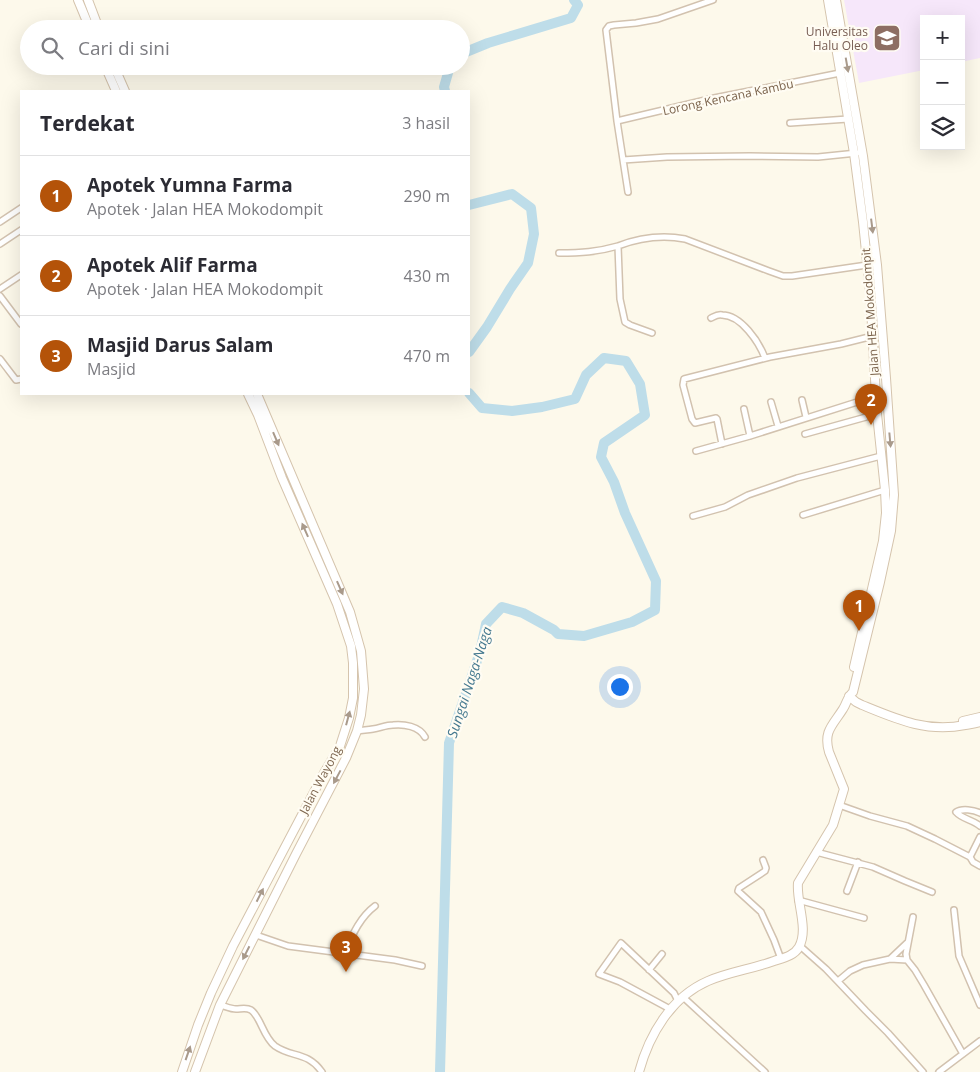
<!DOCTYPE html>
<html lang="id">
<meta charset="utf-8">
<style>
body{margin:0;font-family:"Open Sans",sans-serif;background:#f2f2f3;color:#2b2b33}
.controls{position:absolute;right:15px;top:15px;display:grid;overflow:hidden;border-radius:0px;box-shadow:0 5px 20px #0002}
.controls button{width:45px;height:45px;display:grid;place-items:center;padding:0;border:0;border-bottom:1px solid #e1e1e2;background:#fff;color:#2b2b33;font:25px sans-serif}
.you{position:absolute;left:619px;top:686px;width:18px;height:18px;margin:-12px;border:4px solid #fff;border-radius:50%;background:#1a73e8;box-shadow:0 0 0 8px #1a73e833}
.badge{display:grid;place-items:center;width:32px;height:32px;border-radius:50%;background:#b45309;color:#fff;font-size:16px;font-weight:700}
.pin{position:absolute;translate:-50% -41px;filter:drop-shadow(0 1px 2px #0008)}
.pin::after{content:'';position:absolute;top:26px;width:18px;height:15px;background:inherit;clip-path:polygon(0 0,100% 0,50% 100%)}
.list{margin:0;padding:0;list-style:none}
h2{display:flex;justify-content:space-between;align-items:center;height:65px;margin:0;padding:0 20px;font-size:21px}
h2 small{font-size:16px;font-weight:400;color:#7c7c81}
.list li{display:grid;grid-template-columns:32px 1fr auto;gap:15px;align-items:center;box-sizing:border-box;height:80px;padding:0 20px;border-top:1px solid #e1e1e2}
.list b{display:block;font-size:19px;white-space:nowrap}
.list p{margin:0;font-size:16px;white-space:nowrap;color:#7c7c81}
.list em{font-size:16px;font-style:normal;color:#7c7c81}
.icon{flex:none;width:28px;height:28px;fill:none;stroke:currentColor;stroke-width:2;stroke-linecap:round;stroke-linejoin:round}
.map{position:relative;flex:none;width:980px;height:1072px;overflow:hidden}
.search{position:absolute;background:#fff;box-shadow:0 5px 20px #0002;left:20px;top:20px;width:450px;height:55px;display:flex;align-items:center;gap:12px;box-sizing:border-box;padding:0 18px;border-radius:28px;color:#7c7c81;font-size:19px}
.panel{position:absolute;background:#fff;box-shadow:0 5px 20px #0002;left:20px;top:90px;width:450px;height:305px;border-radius:0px}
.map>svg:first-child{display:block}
.education{fill:#f6e7fa}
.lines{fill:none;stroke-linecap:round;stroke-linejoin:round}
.river{stroke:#bedde9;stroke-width:10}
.street-casing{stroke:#d2c2af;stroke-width:8}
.secondary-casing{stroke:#d5c4ad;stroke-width:10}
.street{stroke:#fff;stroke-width:5}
.secondary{stroke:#fff;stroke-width:8}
.oneway{fill:#a99a8b}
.labels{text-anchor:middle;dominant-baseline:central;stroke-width:4.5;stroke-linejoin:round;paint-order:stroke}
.education-label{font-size:12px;fill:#785e54;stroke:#fffcf3;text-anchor:end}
.street-label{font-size:12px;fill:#7b634c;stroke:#fffcf3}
.water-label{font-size:14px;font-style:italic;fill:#44788f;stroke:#fffcf3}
</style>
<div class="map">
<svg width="980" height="1072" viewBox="0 0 980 1072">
<rect width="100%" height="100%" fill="#fdf9eb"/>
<!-- education -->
<path class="education" d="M 844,0 L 980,0 L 980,58 L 961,62 L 961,19 L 924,19 L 924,70 L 859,83 Z"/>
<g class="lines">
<!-- river -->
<path class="river" d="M 461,54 L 488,43 L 571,18 L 578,5 L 574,0
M 445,91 L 444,87 L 450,66
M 469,205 L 512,194 L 531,208 L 534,234 L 528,263 L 510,289 L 487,327 L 469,352
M 440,1072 L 449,743 L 480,652 L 486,624 L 502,607 L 523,613 L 554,630 L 558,634 L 584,636 L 632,622 L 655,610 L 656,581 L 625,513 L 614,482 L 601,457 L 604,443 L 645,415 L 640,384 L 626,361 L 604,358 L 586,375 L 575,399 L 542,407 L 512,411 L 482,408 L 469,393"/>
<!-- street casing -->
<g class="street-casing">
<path id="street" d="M 617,121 L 714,98 L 840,73
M 790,123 L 848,119
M 623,160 L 667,157 L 750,156 L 818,157 L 857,153
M 628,192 L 617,121 L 606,30 L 609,26 L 614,25 L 636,23 L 658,19 L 713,0
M 0,222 L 21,208
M 0,244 L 21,230
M 559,253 C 581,253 597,252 618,246
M 0,289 L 21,275
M 0,296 L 21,324
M 711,318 C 715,316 718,314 722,315 C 741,315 759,342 765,358
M 652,333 L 630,325 L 625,322 L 620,299 L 618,246 C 639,238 663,235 685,239 L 769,271 L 783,276 L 792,276 L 867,265
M 0,359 L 16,380 L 21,379
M 802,400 L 806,417
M 771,402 L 778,426
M 744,409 L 750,436
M 805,434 L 877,414
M 722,444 L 717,419 L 716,418 L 695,423 L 692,419 L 683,385 L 684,379 L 770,357 L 841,344 L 873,336
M 696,451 L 750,436 L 876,396
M 803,515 L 885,490
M 693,516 L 725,507 L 748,495 L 797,478 L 881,456
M 357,731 C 363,730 368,730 373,729 C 380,728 386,725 393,725 C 404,724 419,726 425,737
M 839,805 L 870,816 L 907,826 L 935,839 L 970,857 L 973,862 L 980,866
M 980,813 C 974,810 962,808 956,812 C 962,819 973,820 980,826
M 816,852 L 873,867 L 905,881 L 932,892
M 970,857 L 980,837
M 763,860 L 766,868 L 765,871 L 739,888 L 738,891 L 761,912 L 774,940 L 781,959
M 847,891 L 858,862
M 798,900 L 864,918
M 954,910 L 959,956 L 980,1005
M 913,917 L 906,954 L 907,960 L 915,970 L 924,985 L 963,1054
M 256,935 L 288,946 L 395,960 L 422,966
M 800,946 L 826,969 L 866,1011 L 888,1033 L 923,1072
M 344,954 C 352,936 359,918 375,906
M 890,959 L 908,942
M 649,970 L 662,954
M 838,981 L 850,971 L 863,965 L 890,959 L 907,960
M 683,997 L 765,1072
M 220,1005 C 225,1006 230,1009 236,1009 C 241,1009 246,1007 251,1010 C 261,1017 263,1037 275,1046 C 292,1058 307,1051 322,1072
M 670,1009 L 620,982 L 599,974 L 621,943 L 674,993 L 677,999 L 678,1002
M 939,1072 L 980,1041"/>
</g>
<!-- secondary casing -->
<g class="secondary-casing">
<path id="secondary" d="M 78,0 L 90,29
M 88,0 L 99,29
M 828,0 L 854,153 L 863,222 L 870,291 L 877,414 L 885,490 L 886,513 L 883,541 L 854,667
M 105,66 L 116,91
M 114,66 L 125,91
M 849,696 L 856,702 L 862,705 C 896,719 927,733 965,725 C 970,724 975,724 980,722
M 963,721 L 980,717
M 182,1072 L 198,1025 L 211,993 L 233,946 L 324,773 L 340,746 L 349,718 L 353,698 L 353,663 L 351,646 L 337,604 L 282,478 L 258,415 L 248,394
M 195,1072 L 220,1005 L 296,854 L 346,758 L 357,731 L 361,715 L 364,689 L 361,651 L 350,612 L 257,394
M 639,1072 C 649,1035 671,997 708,981 C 729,972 752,969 774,961 C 783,958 794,956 799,947 C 809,929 796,902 798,883 L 833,825 L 844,789 L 829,752 C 823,731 833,725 843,709 C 847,703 847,697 853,692 L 880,582 L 891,531 L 894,495 L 886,378 L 877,265 L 863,156 L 836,0"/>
</g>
<!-- street -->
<use href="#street" class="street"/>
<!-- secondary -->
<use href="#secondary" class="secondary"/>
</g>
<!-- one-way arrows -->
<defs><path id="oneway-solid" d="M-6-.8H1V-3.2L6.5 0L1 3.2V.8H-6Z" transform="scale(1.25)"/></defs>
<g class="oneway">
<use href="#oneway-solid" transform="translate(847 65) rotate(80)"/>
<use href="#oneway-solid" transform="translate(872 226) rotate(83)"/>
<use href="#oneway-solid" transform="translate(276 439) rotate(67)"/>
<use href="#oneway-solid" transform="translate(890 440) rotate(85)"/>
<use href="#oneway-solid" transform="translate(305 530) rotate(-114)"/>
<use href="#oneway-solid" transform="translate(340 588) rotate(66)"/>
<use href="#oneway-solid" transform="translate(348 718) rotate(-75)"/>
<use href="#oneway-solid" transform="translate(337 777) rotate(118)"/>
<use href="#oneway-solid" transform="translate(260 895) rotate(-63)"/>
<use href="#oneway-solid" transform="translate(246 953) rotate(117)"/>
<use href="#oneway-solid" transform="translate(188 1053) rotate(-71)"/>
</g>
<!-- icons -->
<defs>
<g id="university-square" transform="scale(1.4375)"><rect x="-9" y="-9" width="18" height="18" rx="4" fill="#8d6e63" stroke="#fffcf3"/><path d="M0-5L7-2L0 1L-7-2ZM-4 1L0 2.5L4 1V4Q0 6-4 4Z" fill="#fff"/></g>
</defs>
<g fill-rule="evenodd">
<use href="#university-square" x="887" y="38"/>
</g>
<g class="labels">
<!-- education labels -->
<g class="education-label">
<text x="868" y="31">Universitas<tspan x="868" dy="14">Halu Oleo</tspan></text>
</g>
<!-- street labels -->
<g class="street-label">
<text transform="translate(728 97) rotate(-12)">Lorong Kencana Kambu</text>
<text transform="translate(870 312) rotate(-94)">Jalan HEA Mokodompit</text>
<text transform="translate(320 780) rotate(-62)">Jalan Wayong</text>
</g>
<!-- water labels -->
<g class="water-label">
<text transform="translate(469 682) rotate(-72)">Sungai Naga-Naga</text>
</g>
</g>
</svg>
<div class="controls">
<button>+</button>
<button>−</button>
<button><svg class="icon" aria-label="layers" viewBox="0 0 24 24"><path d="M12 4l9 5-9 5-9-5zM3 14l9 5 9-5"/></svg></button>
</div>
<div class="you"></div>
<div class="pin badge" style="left:859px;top:631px">1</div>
<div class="pin badge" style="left:871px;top:425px">2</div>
<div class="pin badge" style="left:346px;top:972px">3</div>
<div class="search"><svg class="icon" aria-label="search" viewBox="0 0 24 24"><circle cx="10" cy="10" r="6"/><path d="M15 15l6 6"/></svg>Cari di sini</div>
<section class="panel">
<h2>Terdekat<small>3 hasil</small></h2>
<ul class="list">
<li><span class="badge">1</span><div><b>Apotek Yumna Farma</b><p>Apotek · Jalan HEA Mokodompit</p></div><em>290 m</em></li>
<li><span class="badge">2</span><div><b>Apotek Alif Farma</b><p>Apotek · Jalan HEA Mokodompit</p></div><em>430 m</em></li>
<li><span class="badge">3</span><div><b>Masjid Darus Salam</b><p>Masjid</p></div><em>470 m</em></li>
</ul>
</section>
</div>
